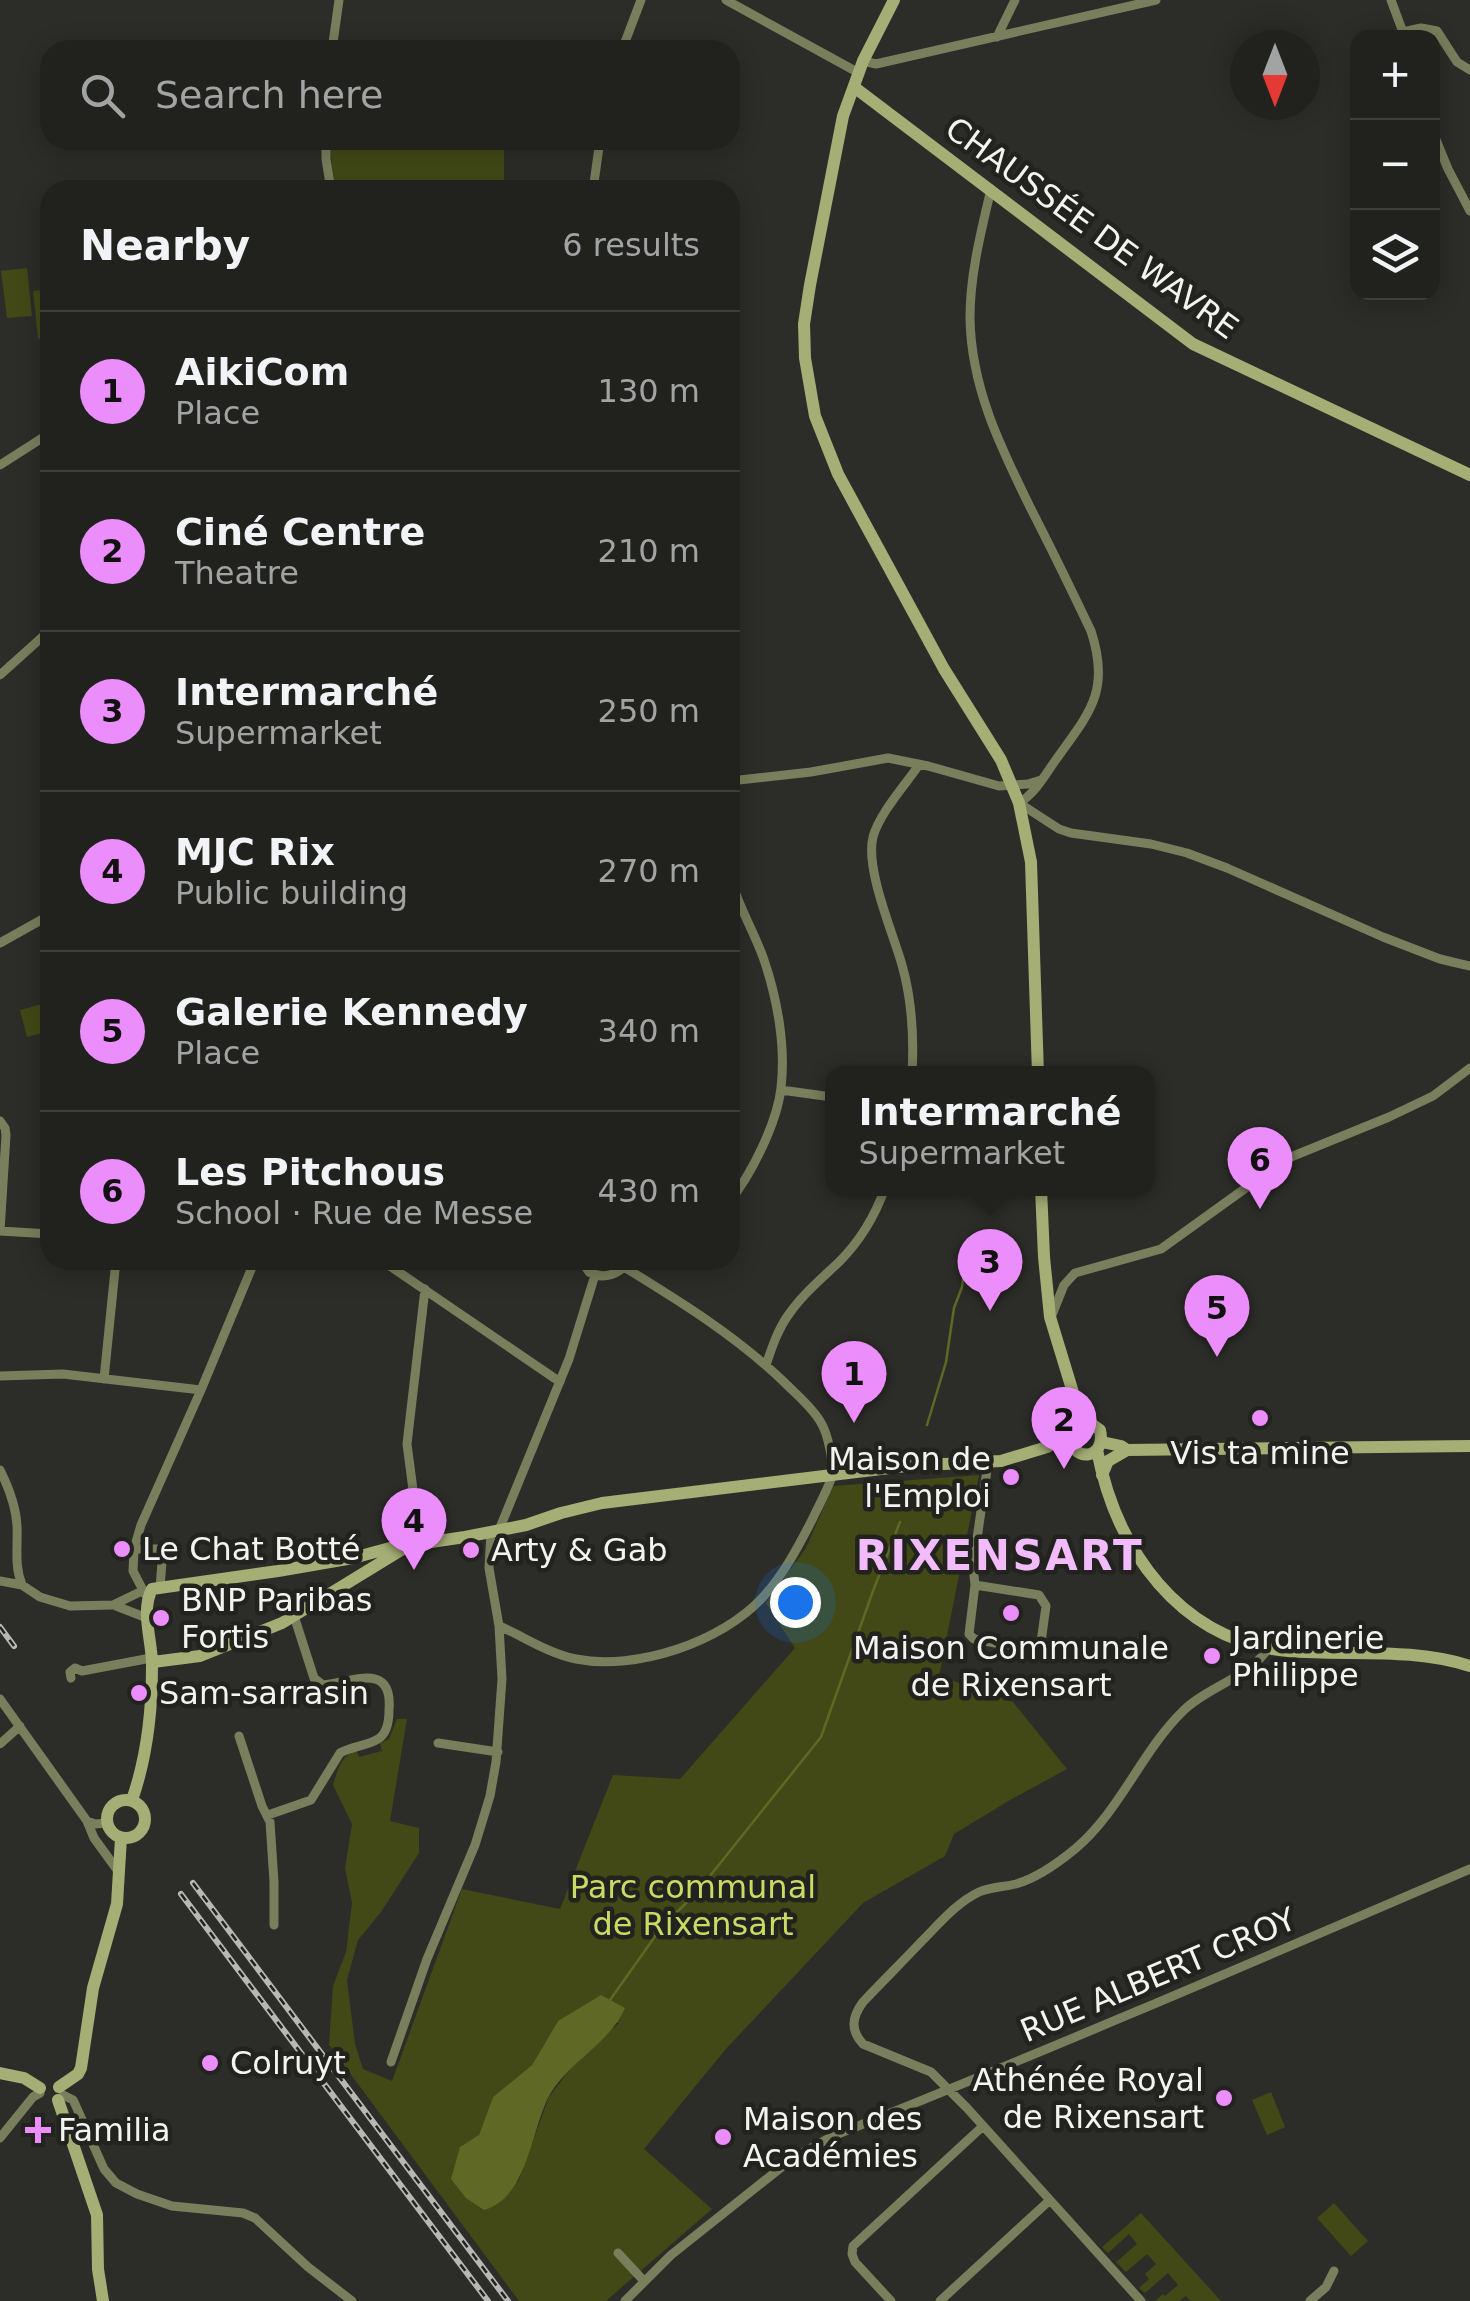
<!DOCTYPE html>
<meta charset="utf-8">
<style>
body{margin:0;font-family:"DejaVu Sans",sans-serif;background:#2d2f2b;color:#f1f3f6}
.controls{position:absolute;right:30px;top:30px;display:grid;overflow:hidden;border-radius:20px;box-shadow:0 5px 25px #0003}
.controls button{width:90px;height:90px;display:grid;place-items:center;padding:0;border:0;border-bottom:2px solid #3e3f3c;background:#21221e;color:#f1f3f6;font:50px sans-serif}
.compass{position:absolute;left:1230px;top:30px;width:90px;height:90px;border-radius:50%;background:#21221e;box-shadow:0 5px 25px #0003;rotate:180deg}
.you{position:absolute;left:795px;top:1602px;width:35px;height:35px;margin:-25px;border:8px solid #fff;border-radius:50%;background:#1a73e8;box-shadow:0 0 0 15px #1a73e833}
.badge{display:grid;place-items:center;width:65px;height:65px;border-radius:50%;background:#eb8dfb;color:#111;font-size:32px;font-weight:700}
.pin{position:absolute;translate:-50% -82px;filter:drop-shadow(0 2px 5px #0008)}
.pin::after{content:'';position:absolute;top:52px;width:35px;height:30px;background:inherit;clip-path:polygon(0 0,100% 0,50% 100%)}
.popup{position:absolute;left:825px;top:1066px;width:330px;height:130px;box-sizing:border-box;display:grid;place-content:center;border-radius:20px;background:#21221e;filter:drop-shadow(0 2px 8px #0005);font-size:32px;white-space:nowrap;color:#a2a4a4}
.popup b{font-size:38px;color:#f1f3f6}
.popup::after{content:'';position:absolute;left:50%;top:100%;margin-left:-20px;border:20px solid transparent;border-top-color:#21221e}
.list{margin:0;padding:0;list-style:none}
h2{display:flex;justify-content:space-between;align-items:center;height:130px;margin:0;padding:0 40px;font-size:42px}
h2 small{font-size:32px;font-weight:400;color:#a2a4a4}
.list li{display:grid;grid-template-columns:65px 1fr auto;gap:30px;align-items:center;box-sizing:border-box;height:160px;padding:0 40px;border-top:2px solid #3e3f3c}
.list b{display:block;font-size:38px;white-space:nowrap}
.list p{margin:0;font-size:32px;white-space:nowrap;color:#a2a4a4}
.list em{font-size:32px;font-style:normal;color:#a2a4a4}
.icon{flex:none;width:55px;height:55px;fill:none;stroke:currentColor;stroke-width:2;stroke-linecap:round;stroke-linejoin:round}
.map{position:relative;flex:none;width:1470px;height:2301px;overflow:hidden}
.search{position:absolute;background:#21221e;box-shadow:0 5px 25px #0003;left:40px;top:40px;width:700px;height:110px;display:flex;align-items:center;gap:25px;box-sizing:border-box;padding:0 35px;border-radius:30px;color:#a2a4a4;font-size:38px}
.panel{position:absolute;background:#21221e;box-shadow:0 5px 25px #0003;left:40px;top:180px;width:700px;height:1090px;border-radius:30px}
.map>svg:first-child{display:block}
.green{fill:#424916;fill-rule:evenodd}
.water{fill:#5f6824}
.lines{fill:none;stroke-linecap:round;stroke-linejoin:round}
.stream{stroke:#5f6824;stroke-width:2.5}
.street{stroke:#797f5c;stroke-width:9}
.secondary{stroke:#a5ae75;stroke-width:12}
.rail-casing{stroke:#b7b8b4;stroke-width:6}
.rail{stroke:#22231e;stroke-width:2.5;stroke-dasharray:8;stroke-linecap:butt}
.poi-dot{fill:#eb8dfb;stroke:#22231e;stroke-width:4}
.labels{text-anchor:middle;dominant-baseline:central;stroke-width:9;stroke-linejoin:round;paint-order:stroke}
.street-label{font-size:32px;fill:#f3f3f0;stroke:#22231e}
.poi-label{font-size:32px;fill:#f3f3f0;stroke:#22231e;text-anchor:start}
.park-label{font-size:32px;fill:#cadb64;stroke:#22231e}
.district-label{font-size:42px;font-weight:bold;letter-spacing:2.5px;fill:#f1bcf9;stroke:#22231e}
</style>
<div class="map">
<svg width="1470" height="2301" viewBox="0 0 1470 2301">
<rect width="100%" height="100%" fill="#2c2d28"/>
<!-- green -->
<path class="green" d="M 329,140 L 504,140 L 504,190 L 335,190 Z
M 27,268 L 32,316 L 7,318 L 1,271 Z
M 50,289 L 50,337 L 38,339 L 33,291 Z
M 50,1002 L 50,1031 L 27,1037 L 20,1010 Z
M 979,1475 L 939,1676 L 1013,1702 L 1067,1769 L 1010,1800 L 954,1834 L 945,1856 L 863,1903 L 725,2050 L 644,2149 L 712,2209 L 606,2301 L 519,2301 L 329,2045 L 333,1986 L 346,1952 L 352,1903 L 345,1868 L 352,1824 L 333,1785 C 338,1770 340,1757 356,1750 L 359,1757 L 382,1751 L 380,1743 L 389,1739 L 397,1719 L 407,1719 L 390,1821 L 419,1828 L 419,1853 L 381,1912 L 358,1940 L 347,1980 L 355,2044 L 363,2069 L 392,2081 L 462,1889 L 560,1909 L 613,1775 L 680,1779 L 795,1648 L 766,1603 L 806,1548 L 833,1486 ZM 558,2021 L 619,2023 L 574,2064 L 549,2097 L 518,2182 L 479,2135 L 493,2097 L 532,2065 Z
M 1271,2092 L 1285,2127 L 1267,2135 L 1252,2100 Z
M 1334,2203 L 1368,2241 L 1351,2256 L 1317,2218 Z
M 1141,2213 L 1221,2301 L 1190,2301 L 1186,2296 L 1179,2301 L 1155,2301 L 1163,2294 L 1165,2296 L 1178,2285 L 1168,2273 L 1145,2293 L 1139,2288 L 1149,2279 L 1145,2274 L 1156,2264 L 1147,2254 L 1126,2272 L 1116,2262 L 1137,2244 L 1129,2234 L 1108,2253 L 1102,2247 Z"/>
<!-- water -->
<path class="water" d="M 601,1995 L 625,2008 C 610,2044 567,2062 548,2098 C 531,2132 527,2198 484,2210 L 466,2198 L 451,2179 L 460,2147 L 479,2135 L 493,2097 L 532,2065 L 558,2021 Z"/>
<g class="lines">
<!-- stream -->
<path class="stream" d="M 927,1425 L 946,1362 L 954,1308 L 962,1287 L 969,1241
M 610,2000 L 661,1928 L 698,1891 L 821,1737 L 873,1591 L 900,1522"/>
<!-- street -->
<path class="street" d="M 726,0 L 859,73
M 1391,0 L 1404,35
M 1403,32 L 1421,28 L 1437,31 L 1457,62 L 1470,70
M 997,37 L 1015,0
M 332,50 L 339,0
M 622,50 L 641,0
M 863,61 L 876,64 L 1156,0
M 1432,130 L 1448,169 L 1470,211
M 326,140 L 326,159 L 331,190
M 991,189 C 981,232 970,274 970,318 C 971,387 1000,446 1030,507 C 1051,548 1071,589 1091,631 C 1111,692 1089,713 1055,761 C 1044,777 1035,793 1019,803 L 1059,829 L 1071,833 L 1151,844 L 1187,853 L 1227,868 L 1383,937 L 1440,959 L 1470,966
M 593,190 L 600,140
M 0,465 L 50,433
M 0,675 L 50,630
M 730,781 L 811,772 L 888,758 L 928,766 L 999,786 L 1028,784 L 1041,780
M 730,877 C 738,905 753,930 763,957 C 777,997 786,1045 781,1088 C 777,1123 752,1173 730,1201
M 0,943 L 50,915
M 912,1074 C 914,1038 912,1000 902,965 C 893,933 865,869 873,837 C 879,814 905,785 919,765
M 781,1090 L 832,1097
M 0,1121 L 5,1128 L 6,1135 L 0,1231
M 0,1231 L 50,1234
M 381,1260 L 560,1382
M 581,1260 L 589,1272 C 603,1280 621,1275 628,1260
M 1052,1315 L 1064,1285 L 1075,1273 L 1161,1249 L 1286,1159 L 1389,1117 L 1433,1096 L 1470,1068
M 766,1365 C 772,1347 778,1329 789,1314 C 803,1294 821,1279 839,1262 C 860,1241 875,1216 885,1188
M 0,1376 L 63,1374 L 201,1390
M 104,1379 L 116,1260
M 0,1470 C 9,1488 16,1506 17,1526 C 18,1548 14,1565 22,1585
M 499,1530 L 569,1359 L 595,1275
M 420,1543 L 407,1444 L 425,1289
M 134,1549 L 141,1525 L 201,1390 L 255,1260
M 0,1581 L 22,1585 L 40,1597 L 70,1606 L 113,1605 L 142,1591
M 975,1585 L 1039,1595 L 1046,1606 L 1041,1642 C 1024,1652 993,1642 974,1639 L 969,1634 L 975,1585 L 973,1566 L 988,1463
M 145,1594 L 133,1571 L 134,1549 L 163,1549 L 160,1588
M 116,1606 L 147,1618
M 499,1626 C 525,1637 547,1653 576,1659 C 636,1671 722,1642 763,1597 C 784,1574 798,1547 812,1520 C 818,1507 826,1493 831,1479 C 835,1466 828,1433 820,1421 C 811,1406 796,1394 784,1382 C 736,1336 681,1302 624,1267
M 71,1678 L 70,1672 L 75,1668 L 82,1671 L 151,1658
M 0,1699 L 87,1821 L 94,1838 L 118,1871
M 239,1736 L 262,1806 L 270,1822 L 274,1882 L 274,1925
M 438,1743 L 498,1752
M 0,1744 L 20,1726
M 268,1815 L 311,1800 L 340,1753 C 352,1746 367,1746 378,1739 C 388,1733 389,1720 389,1710 C 393,1661 352,1682 323,1685 L 314,1678 L 294,1616
M 87,1821 L 95,1824 L 107,1823
M 391,2062 L 427,1959 L 475,1845 L 490,1796 L 496,1762 L 502,1679 L 499,1626 L 489,1568 L 491,1532
M 63,2095 L 73,2100 L 75,2104 L 104,2169 L 116,2183 L 137,2194 L 172,2206 L 243,2213 L 255,2218 L 308,2267 L 352,2301
M 0,2138 L 33,2097 L 40,2093
M 618,2253 L 644,2281
M 625,2301 L 671,2255 L 783,2166 L 804,2152 L 833,2136 C 1047,2051 1258,1960 1470,1869
M 891,2301 L 855,2262 L 852,2254 L 853,2246 L 982,2127
M 940,2301 L 1050,2200
M 1141,2301 L 967,2108 L 931,2072 L 863,2044 C 850,2030 852,2017 863,2002 C 882,1982 902,1962 921,1942 C 939,1924 956,1903 979,1892 C 990,1887 1004,1887 1016,1884 C 1037,1878 1058,1863 1075,1849 C 1121,1810 1141,1752 1183,1711 C 1207,1687 1252,1676 1268,1648
M 1310,2301 L 1326,2287 L 1334,2271"/>
<!-- secondary -->
<path class="secondary" d="M 894,0 L 863,61 L 843,116 L 810,285 L 804,324 L 805,358 L 815,416 L 838,474 L 944,669 L 1001,760 L 1019,803 L 1031,862 L 1038,1074
M 854,87 L 1193,344 L 1470,475
M 1041,1188 L 1044,1257 L 1050,1317 L 1082,1422
M 1069,1434 C 1071,1464 1107,1460 1100,1430 L 1089,1422 L 1082,1422
M 1102,1442 L 1121,1446 L 1127,1450 L 1470,1446
M 1097,1450 C 1116,1549 1179,1641 1288,1651 C 1348,1656 1411,1647 1470,1666
M 1102,1475 L 1108,1461 L 1127,1450
M 153,1662 L 200,1656 L 282,1623 L 403,1549
M107 1819a19 19 0 1 1 38 0a19 19 0 1 1-38 0Z
M 132,1800 C 147,1757 152,1713 152,1667 C 153,1643 140,1612 152,1589 L 278,1571 L 353,1558 L 390,1548 L 465,1537 L 526,1525 L 561,1513 L 602,1503 L 906,1466 L 1001,1461 L 1047,1447 L 1069,1434 L 1076,1424 L 1082,1422
M 0,2073 L 24,2078 L 40,2088
M 59,2087 L 78,2074 L 81,2068 L 93,1988 L 117,1904 L 121,1838
M 58,2100 L 97,2215 L 98,2269 L 103,2301"/>
<!-- rail casing -->
<g class="rail-casing">
<path id="rail" d="M 0,1627 L 14,1646
M 193,1883 L 508,2301
M 181,1894 L 488,2301"/>
</g>
<!-- rail -->
<use href="#rail" class="rail"/>
</g>
<!-- markers -->
<g class="poi-dot">
<circle cx="1260" cy="1418" r="10"/>
<circle cx="1011" cy="1477" r="10"/>
<circle cx="122" cy="1549" r="10"/>
<circle cx="471" cy="1550" r="10"/>
<circle cx="1011" cy="1613" r="10"/>
<circle cx="161" cy="1618" r="10"/>
<circle cx="1212" cy="1656" r="10"/>
<circle cx="139" cy="1693" r="10"/>
<circle cx="210" cy="2063" r="10"/>
<circle cx="1224" cy="2098" r="10"/>
<path d="M33 2115h10v10h10v10h-10v10h-10v-10h-10v-10h10z"/>
<circle cx="723" cy="2137" r="10"/>
</g>
<g class="labels">
<!-- street labels -->
<g class="street-label">
<text transform="translate(1092 228) rotate(36)">CHAUSSÉE DE WAVRE</text>
<text transform="translate(1158 1975) rotate(-23)">RUE ALBERT CROY</text>
</g>
<!-- poi labels -->
<g class="poi-label">
<text x="1260" y="1453" text-anchor="middle">Vis ta mine</text>
<text x="991" y="1459" text-anchor="end">Maison de<tspan x="991" dy="37">l'Emploi</tspan></text>
<text x="142" y="1549">Le Chat Botté</text>
<text x="491" y="1550">Arty &amp; Gab</text>
<text x="181" y="1600">BNP Paribas<tspan x="181" dy="37">Fortis</tspan></text>
<text x="1232" y="1638">Jardinerie<tspan x="1232" dy="37">Philippe</tspan></text>
<text x="1011" y="1648" text-anchor="middle">Maison Communale<tspan x="1011" dy="37">de Rixensart</tspan></text>
<text x="159" y="1693">Sam-sarrasin</text>
<text x="230" y="2063">Colruyt</text>
<text x="1204" y="2080" text-anchor="end">Athénée Royal<tspan x="1204" dy="37">de Rixensart</tspan></text>
<text x="743" y="2119">Maison des<tspan x="743" dy="37">Académies</tspan></text>
<text x="58" y="2130">Familia</text>
</g>
<!-- park labels -->
<g class="park-label">
<text x="693" y="1887">Parc communal<tspan x="693" dy="37">de Rixensart</tspan></text>
</g>
<!-- district labels -->
<g class="district-label">
<text x="1000" y="1555">RIXENSART</text>
</g>
</g>
</svg>
<div class="controls">
<button>+</button>
<button>−</button>
<button><svg class="icon" aria-label="layers" viewBox="0 0 24 24"><path d="M12 4l9 5-9 5-9-5zM3 14l9 5 9-5"/></svg></button>
</div>
<svg class="compass" viewBox="-18 -18 36 36"><path d="M0-13l5 13h-10z" fill="#e53935"/><path d="M0 13l5-13h-10z" fill="#a2a4a4"/></svg>
<div class="you"></div>
<div class="pin badge" style="left:854px;top:1423px">1</div>
<div class="pin badge" style="left:1064px;top:1469px">2</div>
<div class="pin badge" style="left:990px;top:1311px">3</div>
<div class="popup"><b>Intermarché</b>Supermarket</div>
<div class="pin badge" style="left:414px;top:1570px">4</div>
<div class="pin badge" style="left:1217px;top:1357px">5</div>
<div class="pin badge" style="left:1260px;top:1209px">6</div>
<div class="search"><svg class="icon" aria-label="search" viewBox="0 0 24 24"><circle cx="10" cy="10" r="6"/><path d="M15 15l6 6"/></svg>Search here</div>
<section class="panel">
<h2>Nearby<small>6 results</small></h2>
<ul class="list">
<li><span class="badge">1</span><div><b>AikiCom</b><p>Place</p></div><em>130 m</em></li>
<li><span class="badge">2</span><div><b>Ciné Centre</b><p>Theatre</p></div><em>210 m</em></li>
<li><span class="badge">3</span><div><b>Intermarché</b><p>Supermarket</p></div><em>250 m</em></li>
<li><span class="badge">4</span><div><b>MJC Rix</b><p>Public building</p></div><em>270 m</em></li>
<li><span class="badge">5</span><div><b>Galerie Kennedy</b><p>Place</p></div><em>340 m</em></li>
<li><span class="badge">6</span><div><b>Les Pitchous</b><p>School · Rue de Messe</p></div><em>430 m</em></li>
</ul>
</section>
</div>
